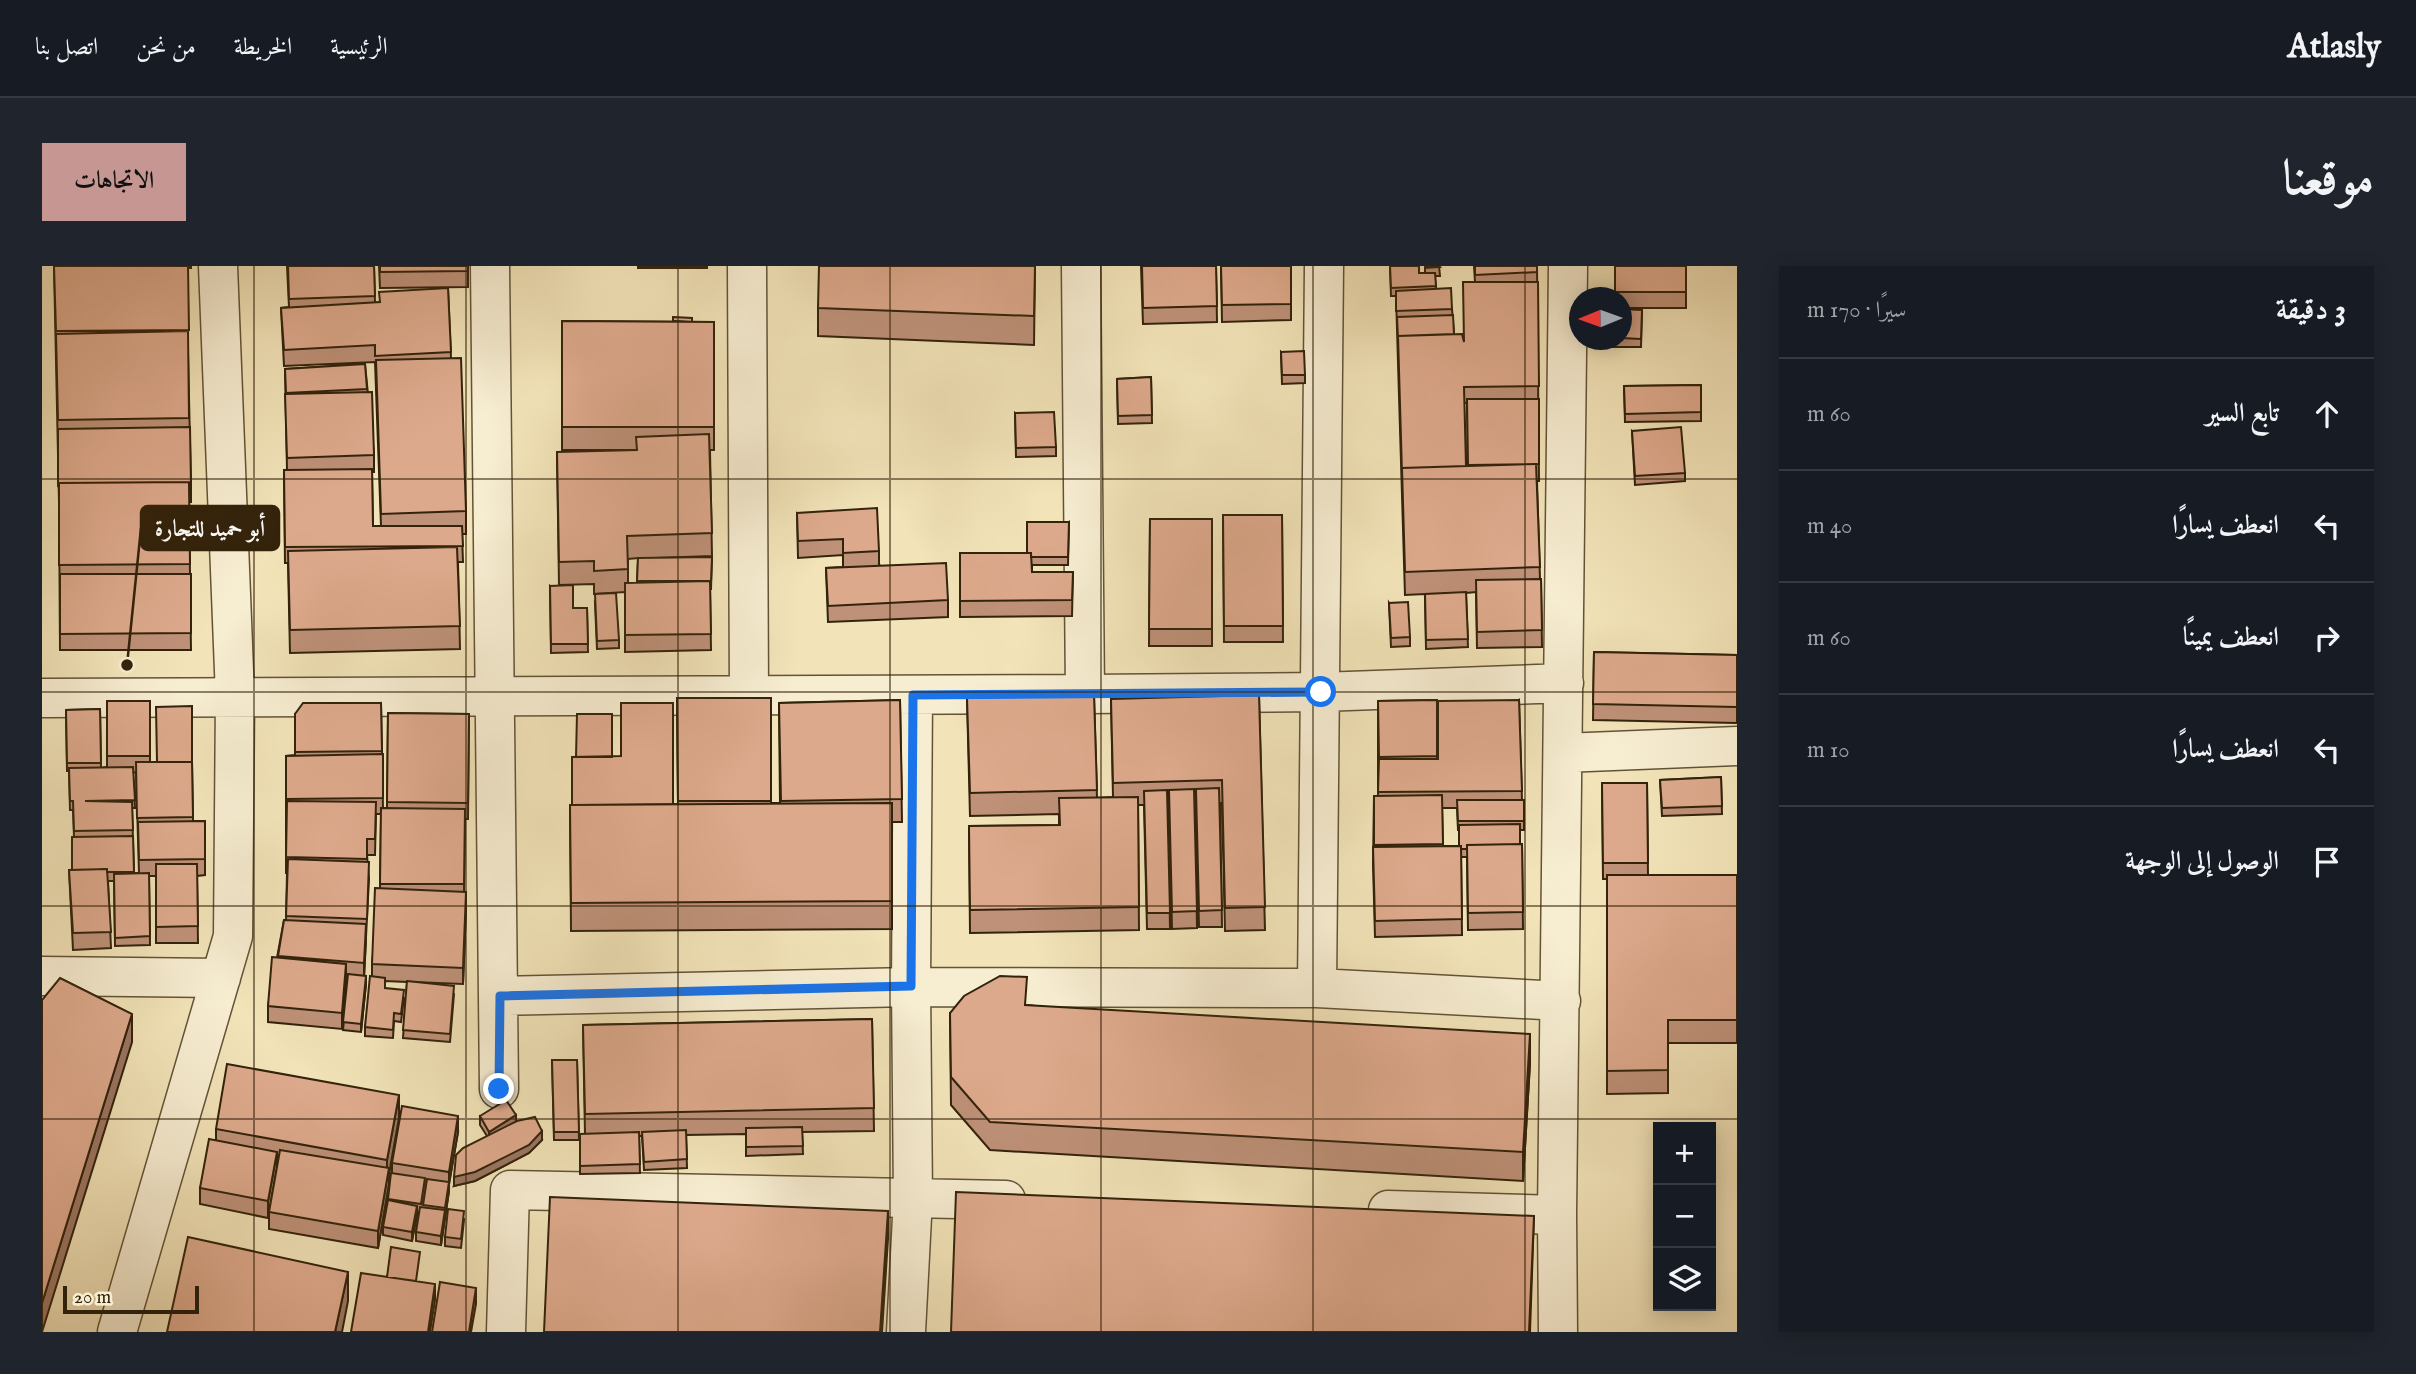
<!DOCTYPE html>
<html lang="ar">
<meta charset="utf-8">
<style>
body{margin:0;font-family:"IM FELL English",Amiri,serif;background:#20242c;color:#f1f3f6;direction:rtl}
.controls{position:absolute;right:21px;bottom:21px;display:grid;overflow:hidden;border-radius:0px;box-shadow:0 4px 18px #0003}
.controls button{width:63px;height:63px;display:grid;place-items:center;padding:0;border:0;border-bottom:2px solid #363941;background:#171b24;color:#f1f3f6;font:35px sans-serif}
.compass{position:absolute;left:1527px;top:21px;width:63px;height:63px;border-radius:50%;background:#171b24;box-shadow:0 4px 18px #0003;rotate:269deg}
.scale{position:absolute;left:21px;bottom:18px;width:136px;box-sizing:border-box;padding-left:7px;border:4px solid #33230b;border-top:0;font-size:19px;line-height:24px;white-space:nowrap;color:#33230b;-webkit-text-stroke:5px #f7edd1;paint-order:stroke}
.stop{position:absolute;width:21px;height:21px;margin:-16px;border:5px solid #1a73e8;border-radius:50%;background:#fff}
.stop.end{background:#1a73e8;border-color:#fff;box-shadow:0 2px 7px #0008}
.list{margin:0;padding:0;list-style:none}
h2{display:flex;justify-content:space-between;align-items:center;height:91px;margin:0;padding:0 28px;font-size:30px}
h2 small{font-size:23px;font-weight:400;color:#9ea1a6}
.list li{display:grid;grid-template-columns:46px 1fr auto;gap:21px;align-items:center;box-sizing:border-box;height:112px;padding:0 28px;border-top:2px solid #363941}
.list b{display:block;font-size:26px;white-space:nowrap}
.list em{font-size:23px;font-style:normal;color:#9ea1a6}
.icon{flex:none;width:38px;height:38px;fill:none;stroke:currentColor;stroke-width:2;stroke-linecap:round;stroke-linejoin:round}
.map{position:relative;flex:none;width:1695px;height:1066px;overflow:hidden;direction:ltr;border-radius:0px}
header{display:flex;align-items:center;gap:42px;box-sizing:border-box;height:98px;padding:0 35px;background:#171b24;border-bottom:2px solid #363941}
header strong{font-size:33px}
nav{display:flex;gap:38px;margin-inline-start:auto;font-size:24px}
.intro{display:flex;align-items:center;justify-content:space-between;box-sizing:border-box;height:168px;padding:0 42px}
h1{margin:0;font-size:49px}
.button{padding:18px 32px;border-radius:0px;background:#c59692;color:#111;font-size:24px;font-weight:700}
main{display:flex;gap:42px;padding:0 42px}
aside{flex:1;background:#171b24;border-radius:0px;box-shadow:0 4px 18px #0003}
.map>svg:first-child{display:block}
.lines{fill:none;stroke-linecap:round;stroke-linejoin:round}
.minor-casing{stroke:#635336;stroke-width:41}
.minor{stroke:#f7edd1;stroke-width:38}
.wall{fill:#be9178;stroke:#33230b;stroke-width:2;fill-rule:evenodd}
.shaded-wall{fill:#9b7662;stroke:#33230b;stroke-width:2}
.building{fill:#dda98c;stroke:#33230b;stroke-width:2}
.route{stroke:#1a73e8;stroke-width:9}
.grid{fill:none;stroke:#33230b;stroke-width:2;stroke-opacity:0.55}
.leader{fill:none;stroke:#33230b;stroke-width:2.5}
.callout-dot{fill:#33230b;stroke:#f7edd1;stroke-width:2.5}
.callout{fill:#33230b;stroke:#33230b;stroke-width:2.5}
.callout-label{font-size:23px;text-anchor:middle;font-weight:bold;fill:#fff}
</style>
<header>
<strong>Atlasly</strong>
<nav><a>الرئيسية</a><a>الخريطة</a><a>من نحن</a><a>اتصل بنا</a></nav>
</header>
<div class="intro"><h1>موقعنا</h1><a class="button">الاتجاهات</a></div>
<main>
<aside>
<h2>3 دقيقة<small>سيرًا · 170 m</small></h2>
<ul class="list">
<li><svg class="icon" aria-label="ahead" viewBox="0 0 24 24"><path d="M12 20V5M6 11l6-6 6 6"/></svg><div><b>تابع السير</b></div><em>60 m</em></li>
<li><svg class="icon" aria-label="left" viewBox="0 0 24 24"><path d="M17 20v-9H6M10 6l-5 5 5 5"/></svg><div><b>انعطف يسارًا</b></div><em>40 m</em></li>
<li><svg class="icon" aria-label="right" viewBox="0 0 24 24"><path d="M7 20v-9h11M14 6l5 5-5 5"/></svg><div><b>انعطف يمينًا</b></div><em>60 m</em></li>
<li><svg class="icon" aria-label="left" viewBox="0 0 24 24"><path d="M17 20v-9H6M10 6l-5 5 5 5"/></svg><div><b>انعطف يسارًا</b></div><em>10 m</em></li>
<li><svg class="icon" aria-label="arrive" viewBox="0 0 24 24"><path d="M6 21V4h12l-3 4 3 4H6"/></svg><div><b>الوصول إلى الوجهة</b></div></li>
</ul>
</aside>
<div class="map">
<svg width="1695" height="1066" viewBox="0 0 1695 1066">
<rect width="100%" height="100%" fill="#f2e3b8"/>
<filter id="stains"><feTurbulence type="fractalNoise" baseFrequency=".00286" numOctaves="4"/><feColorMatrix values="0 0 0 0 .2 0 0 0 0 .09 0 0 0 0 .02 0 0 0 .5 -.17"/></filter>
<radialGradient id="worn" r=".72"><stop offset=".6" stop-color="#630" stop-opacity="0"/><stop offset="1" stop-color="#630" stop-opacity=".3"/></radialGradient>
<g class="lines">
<!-- minor casing -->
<g class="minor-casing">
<path id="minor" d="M 448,0 L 457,823
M 705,0 L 707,431
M 1039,0 L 1043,428
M 0,432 L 1043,428 L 1279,426 L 1522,417
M 1521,487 L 1695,480
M 0,710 L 179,712
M 1275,722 L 1282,0
M 458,730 L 869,721 L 1275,722 L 1519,735
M 1346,944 L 1515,949
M 75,1066 L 191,670 L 193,430 L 176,0
M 464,1066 L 468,924 L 964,934
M 864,1066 L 871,932 L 869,721 L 871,429
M 1516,1066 L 1515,949 L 1526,0"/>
</g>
<!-- minor -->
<use href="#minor" class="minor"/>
</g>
<!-- wall -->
<path class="wall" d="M 12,0 L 149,0 L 149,2 L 146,2 L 146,87 L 149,220 L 149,236 L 147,236 L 149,384 L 18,384 L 17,237 Z
M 245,0 L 332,0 L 333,37 L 406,22 L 409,92 L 424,245 L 424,268 L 420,268 L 421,296 L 416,296 L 418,383 L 248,387 L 246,297 L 243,297 L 242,204 L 245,204 L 243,103 L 323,98 L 332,189 L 332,206 L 330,206 L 331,260 L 339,260 L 333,96 L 242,100 L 239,42 L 247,41 Z
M 337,0 L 426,0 L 426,21 L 338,22 Z
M 596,0 L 665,0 L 665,2 L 596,2 Z
M 993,0 L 992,79 L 776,70 L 776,42 Z
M 1099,0 L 1174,0 L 1175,56 L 1101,58 Z
M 1179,0 L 1249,0 L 1249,54 L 1180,56 Z
M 1348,0 L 1377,7 L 1383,7 L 1383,0 L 1397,0 L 1398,10 L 1393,10 L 1394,23 L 1410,43 L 1412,68 L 1422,76 L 1433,16 L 1432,0 L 1495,0 L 1497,215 L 1495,215 L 1498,313 L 1499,313 L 1500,381 L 1435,382 L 1434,326 L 1424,327 L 1426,381 L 1384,383 L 1383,328 L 1363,329 L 1354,30 L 1349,30 ZM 1422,137 L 1425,137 L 1426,200 L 1424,200 Z
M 1573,0 L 1644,0 L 1644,42 L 1579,42 L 1579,32 L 1573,32 Z
M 1579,43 L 1600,44 L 1599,81 L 1571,81 L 1571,74 L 1579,74 Z
M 520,55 L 672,56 L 672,184 L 668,184 L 670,290 L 613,292 L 670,291 L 669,323 L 668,323 L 669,384 L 583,386 L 583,326 L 552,328 L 552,318 L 517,319 L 515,186 L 594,184 L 520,184 ZM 596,292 L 595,317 L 586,317 L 586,293 Z
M 1239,86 L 1263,109 L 1263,117 L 1240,118 Z
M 1109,111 L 1110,157 L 1076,158 L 1075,113 Z
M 1659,119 L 1659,155 L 1583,156 L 1582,120 Z
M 973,147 L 1014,181 L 1014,190 L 974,191 Z
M 1590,165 L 1643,207 L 1643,215 L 1593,219 Z
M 755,247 L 837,285 L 837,299 L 906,334 L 906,351 L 786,356 L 784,302 L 801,301 L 801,289 L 756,292 Z
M 1181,249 L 1240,249 L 1241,376 L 1182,376 Z
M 1108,253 L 1170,253 L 1170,380 L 1107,380 Z
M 1027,256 L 1026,299 L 990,299 L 990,306 L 1031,306 L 1030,350 L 918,351 L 918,287 L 985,287 Z
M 508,320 L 531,342 L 545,342 L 546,386 L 509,387 Z
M 553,337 L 577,374 L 577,382 L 555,383 Z
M 1347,337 L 1368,371 L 1368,380 L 1349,381 Z
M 1552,386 L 1695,389 L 1695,457 L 1551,454 Z
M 1052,429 L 1055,532 L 1071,531 L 1069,433 L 1217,429 L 1223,664 L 1183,665 L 1180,537 L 1178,537 L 1180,661 L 1157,661 L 1154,537 L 1153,537 L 1155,662 L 1130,663 L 1127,538 L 1126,538 L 1128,663 L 1105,663 L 1102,539 L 1096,539 L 1097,664 L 928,667 L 927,560 L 1017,559 L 1017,548 L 928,550 L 925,432 Z
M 635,432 L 729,432 L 729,537 L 738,537 L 737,437 L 858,434 L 860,556 L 850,556 L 850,663 L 529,665 L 528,539 L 530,539 L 570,491 L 631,538 L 636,538 Z
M 1395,434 L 1395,493 L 1477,434 L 1480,534 L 1482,555 L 1482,564 L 1478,564 L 1478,578 L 1480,578 L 1481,663 L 1426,664 L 1425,591 L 1419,591 L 1420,669 L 1333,671 L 1331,598 L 1332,530 L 1336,530 L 1336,435 ZM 1400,542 L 1415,542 L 1416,564 L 1417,564 L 1417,580 L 1401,580 Z
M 65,435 L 108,435 L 108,496 L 150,496 L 151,555 L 163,555 L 163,609 L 155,610 L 156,677 L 114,677 L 114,610 L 107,610 L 108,679 L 73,680 L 72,615 L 66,615 L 69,682 L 31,684 L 27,604 L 30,604 L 32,571 L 31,544 L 28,544 L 27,505 L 25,505 L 24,444 L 58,443 L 59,502 L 65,501 ZM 94,506 L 97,607 L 92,607 L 90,542 L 93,542 L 91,507 Z
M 339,437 L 341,542 L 345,542 L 346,447 L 427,448 L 426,553 L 423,553 L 422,626 L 424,643 L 421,718 L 370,716 L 412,728 L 408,776 L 361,772 L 365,716 L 343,715 L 343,722 L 362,732 L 359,756 L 352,755 L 351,772 L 323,770 L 323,761 L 330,711 L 330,698 L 338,623 L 339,548 L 334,548 L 333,589 L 325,589 L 327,613 L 322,710 L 324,718 L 319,766 L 301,764 L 306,712 L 304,712 L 300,763 L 226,756 L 226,740 L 242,654 L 244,654 L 245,607 L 244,607 L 244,490 L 253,489 L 253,448 Z
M 1679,511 L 1680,548 L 1620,550 L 1618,514 Z
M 1560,517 L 1605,517 L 1606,609 L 1695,609 L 1695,777 L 1626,777 L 1626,827 L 1565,828 L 1565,613 L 1561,613 Z
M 985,739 L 1488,797 L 1481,915 L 948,884 L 909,839 L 908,747 Z
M 830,753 L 832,865 L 760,866 L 761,888 L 704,890 L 704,868 L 644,869 L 645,902 L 602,904 L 600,870 L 597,870 L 598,907 L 538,908 L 538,868 L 543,868 L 541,759 Z
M 510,794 L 535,794 L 537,874 L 512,874 Z
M 438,850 L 474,856 L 500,874 L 487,887 L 433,915 L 412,920 L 445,870 L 438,859 Z
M 357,852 L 347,908 L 347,918 L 336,982 L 227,963 L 227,947 L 226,952 L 158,938 L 158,922 L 174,874 L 174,863 Z
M 416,866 L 407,918 L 407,925 L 399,979 L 374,975 L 374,966 L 377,946 L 375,946 L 370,975 L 341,969 L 341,961 L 349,907 L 350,907 L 350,897 Z
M 422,954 L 419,982 L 403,980 L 403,971 Z"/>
<!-- shaded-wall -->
<path class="shaded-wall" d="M 424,626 L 424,643 L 421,718 L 421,702 Z
M 324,658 L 324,674 L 322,713 L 322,697 Z
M 304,698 L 304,714 L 300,763 L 300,747 Z
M 324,710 L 324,718 L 319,766 L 319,758 Z
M 90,748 L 90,776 L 0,1066 L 0,1037 Z
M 1488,768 L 1488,797 L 1481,915 L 1481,886 Z
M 357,829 L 357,852 L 347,908 L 347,918 L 336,982 L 336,965 L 345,912 L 345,894 Z
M 474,849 L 474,858 L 447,875 L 447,866 Z
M 416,850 L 416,866 L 407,918 L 407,925 L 399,979 L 399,970 L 407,921 L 407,906 Z
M 500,865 L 500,874 L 487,887 L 433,915 L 412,920 L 412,911 Z
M 235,886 L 235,903 L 226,952 L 226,935 Z
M 375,940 L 375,949 L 370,975 L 370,966 Z
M 846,945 L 846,973 L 840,1066 L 838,1066 Z
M 1492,950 L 1488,1066 L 1487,1066 Z
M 306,1006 L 306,1035 L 300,1066 L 293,1066 Z
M 393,1018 L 393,1034 L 388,1066 L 386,1066 Z
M 434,1022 L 434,1038 L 429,1066 L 427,1066 Z"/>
<!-- building -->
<path class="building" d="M 12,0 L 146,0 L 147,64 L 14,65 Z
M 246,0 L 332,0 L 333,30 L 247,33 Z
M 338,0 L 426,0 L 426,5 L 338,6 Z
M 777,0 L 993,0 L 992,50 L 776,42 Z
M 1100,0 L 1174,0 L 1175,40 L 1101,42 Z
M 1179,0 L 1249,0 L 1249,38 L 1180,39 Z
M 1348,0 L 1377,0 L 1377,7 L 1393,7 L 1394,20 L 1349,22 Z
M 1383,0 L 1397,0 L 1398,1 L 1383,2 Z
M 1433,0 L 1495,0 L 1495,6 L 1433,9 Z
M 1573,0 L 1644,0 L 1644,26 L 1573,26 Z
M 1421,16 L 1496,16 L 1497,120 L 1422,121 L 1424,200 L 1360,202 L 1360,207 L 1356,70 L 1420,68 L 1422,76 Z
M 406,22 L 409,86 L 333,90 L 333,79 L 242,84 L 239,42 L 338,36 L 337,26 Z
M 1409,22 L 1410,43 L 1354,45 L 1354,25 Z
M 1579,43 L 1600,44 L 1599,73 L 1579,72 Z
M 1411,49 L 1412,68 L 1356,70 L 1356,72 L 1355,51 Z
M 631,51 L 650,52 L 650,56 L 631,55 Z
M 520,55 L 672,56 L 672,161 L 520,161 Z
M 146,65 L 147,152 L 16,154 L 14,68 Z
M 1262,85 L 1263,109 L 1240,109 L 1239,86 Z
M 419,92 L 424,245 L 339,248 L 334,94 Z
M 323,98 L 325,123 L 244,127 L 243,103 Z
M 1109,111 L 1110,149 L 1076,150 L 1075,113 Z
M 1659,119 L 1659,146 L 1583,148 L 1582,120 Z
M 330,126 L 332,189 L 245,192 L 243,128 Z
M 1425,133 L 1497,133 L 1497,198 L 1426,199 Z
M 1012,146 L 1014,181 L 974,182 L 973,147 Z
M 148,161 L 149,220 L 147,220 L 147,216 L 17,217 L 16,221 L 16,163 Z
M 1639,161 L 1643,207 L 1593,210 L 1590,165 Z
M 667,168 L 670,267 L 585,270 L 586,303 L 552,305 L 552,295 L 517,296 L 515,186 L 595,184 L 594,171 Z
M 1494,198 L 1498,301 L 1363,306 L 1360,202 Z
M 330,203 L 331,260 L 420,260 L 421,280 L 243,281 L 242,204 Z
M 147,216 L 148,298 L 17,299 L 17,217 Z
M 835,242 L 837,285 L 801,287 L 801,273 L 756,275 L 755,247 Z
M 1181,249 L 1240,249 L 1241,360 L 1182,360 Z
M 1108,253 L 1170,253 L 1170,363 L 1107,363 Z
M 985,256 L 1027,256 L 1026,291 L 989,291 L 989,287 L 985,287 Z
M 415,281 L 418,360 L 248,364 L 246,285 Z
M 918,287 L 989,287 L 990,306 L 1031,306 L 1030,334 L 918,335 Z
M 670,291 L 669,315 L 595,315 L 596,292 Z
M 904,297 L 906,334 L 786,340 L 784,302 Z
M 18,308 L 149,308 L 149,367 L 18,368 Z
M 1499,313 L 1500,364 L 1435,366 L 1434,314 Z
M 668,315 L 669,368 L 583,369 L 583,317 Z
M 531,319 L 531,342 L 545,342 L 546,378 L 509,378 L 508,320 Z
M 1424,326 L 1426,373 L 1384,374 L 1383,328 Z
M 574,327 L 577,374 L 555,375 L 553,328 Z
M 1366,336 L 1368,371 L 1349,372 L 1347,337 Z
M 1552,386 L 1695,389 L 1695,441 L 1551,438 Z
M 1052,429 L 1055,524 L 928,527 L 925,432 Z
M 1217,429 L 1223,641 L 1183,642 L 1180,514 L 1071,517 L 1069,433 Z
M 635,432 L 729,432 L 729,535 L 636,535 Z
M 858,434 L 860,533 L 739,535 L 737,437 Z
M 1395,434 L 1395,490 L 1337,491 L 1336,435 Z
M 1477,434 L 1480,525 L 1336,526 L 1337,493 L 1396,493 L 1396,435 Z
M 65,435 L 108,435 L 108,490 L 65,490 Z
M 261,437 L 339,437 L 340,485 L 253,486 L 253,448 Z
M 579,437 L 631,437 L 631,538 L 530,539 L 530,491 L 579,490 Z
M 150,440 L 150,496 L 115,496 L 114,441 Z
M 58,443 L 59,497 L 25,497 L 24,444 Z
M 346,447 L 427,448 L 426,537 L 345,536 Z
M 535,448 L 570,448 L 570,491 L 534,491 Z
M 341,488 L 341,532 L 244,533 L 244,490 Z
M 94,496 L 150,496 L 151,551 L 95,552 Z
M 91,501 L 93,534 L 43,535 L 90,536 L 91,564 L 32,565 L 31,535 L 28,535 L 27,502 Z
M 1679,511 L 1680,540 L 1620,542 L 1618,514 Z
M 1560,517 L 1605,517 L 1606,597 L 1561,597 Z
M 1177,522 L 1180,644 L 1157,645 L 1154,523 Z
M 1152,523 L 1155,645 L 1130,646 L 1127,524 Z
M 1125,524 L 1128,647 L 1105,647 L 1102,525 Z
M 1400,529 L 1401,578 L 1332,579 L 1332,530 Z
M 1096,531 L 1097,641 L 928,644 L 927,560 L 1018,559 L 1017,532 Z
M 1415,534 L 1482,534 L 1482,555 L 1416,555 Z
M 245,535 L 334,536 L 333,573 L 325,573 L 325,593 L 244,591 Z
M 850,537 L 850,635 L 529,637 L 528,539 Z
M 339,542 L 423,543 L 422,618 L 338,618 Z
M 163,555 L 163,593 L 97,594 L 96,556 Z
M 1478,558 L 1478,578 L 1425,579 L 1425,583 L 1419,583 L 1419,580 L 1417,580 L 1417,559 Z
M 91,570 L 92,606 L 65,606 L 65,603 L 30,604 L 30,571 Z
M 1480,578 L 1481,646 L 1426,647 L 1425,579 Z
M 1419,580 L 1420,653 L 1333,655 L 1331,581 Z
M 246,593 L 327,596 L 325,653 L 244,650 Z
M 114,598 L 155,598 L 156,660 L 114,661 Z
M 65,603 L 69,666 L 31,667 L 27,604 Z
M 107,607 L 108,670 L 73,672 L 72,608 Z
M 1565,609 L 1695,609 L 1695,754 L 1626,754 L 1626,804 L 1565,805 Z
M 333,622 L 424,626 L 421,702 L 330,698 Z
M 242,654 L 324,658 L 322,697 L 236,690 Z
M 230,691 L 304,698 L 300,747 L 226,740 Z
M 306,708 L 324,710 L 319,758 L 301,756 Z
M 328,710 L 343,712 L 343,722 L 362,724 L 359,748 L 352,747 L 351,764 L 323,761 Z
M 958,710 L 985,711 L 983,739 L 1488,768 L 1481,886 L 948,856 L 909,811 L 908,747 L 922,730 Z
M 18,712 L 90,748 L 0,1037 L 0,734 Z
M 365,715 L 412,720 L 408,768 L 361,764 Z
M 830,753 L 832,842 L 543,848 L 541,759 Z
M 510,794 L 535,794 L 537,866 L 512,866 Z
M 185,798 L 357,829 L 345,894 L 174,863 Z
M 464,834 L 474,849 L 447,866 L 438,850 Z
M 360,840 L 416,850 L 407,906 L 350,897 Z
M 493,851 L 500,865 L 487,879 L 433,906 L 412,911 L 414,889 L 421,882 L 475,855 Z
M 760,861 L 761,880 L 704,881 L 704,862 Z
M 644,864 L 645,893 L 602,896 L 600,866 Z
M 597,866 L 598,898 L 538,900 L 538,868 Z
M 167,873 L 235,886 L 226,935 L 158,922 Z
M 238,884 L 347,902 L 336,965 L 227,946 Z
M 349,907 L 383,912 L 379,938 L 346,933 Z
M 385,913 L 407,916 L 403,942 L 381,939 Z
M 914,926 L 1492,950 L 1487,1066 L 909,1066 Z
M 508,931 L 846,945 L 838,1066 L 502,1066 Z
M 346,934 L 375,940 L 370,966 L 341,961 Z
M 378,941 L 403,944 L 399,970 L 374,966 Z
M 406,943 L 422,945 L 419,973 L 403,971 Z
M 146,971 L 306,1006 L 293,1066 L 125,1066 Z
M 349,981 L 378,986 L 374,1015 L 345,1011 Z
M 319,1007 L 393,1018 L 386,1066 L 309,1066 Z
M 398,1016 L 434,1022 L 427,1066 L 390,1066 Z"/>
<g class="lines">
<!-- route -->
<path class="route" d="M 457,823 L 458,730 L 869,720 L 871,429 L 1279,426"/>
</g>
<!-- grid -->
<path class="grid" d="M 212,0 L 212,1066M 424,0 L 424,1066M 636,0 L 636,1066M 848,0 L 848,1066M 1059,0 L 1059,1066M 1271,0 L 1271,1066M 1483,0 L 1483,1066M 0,213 L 1695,213M 0,426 L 1695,426M 0,640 L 1695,640M 0,853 L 1695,853"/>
<!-- callouts -->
<path class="leader" d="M85 399L99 262"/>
<circle class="callout-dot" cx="85" cy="399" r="7"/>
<rect class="callout" x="99" y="240" width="138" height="44" rx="7"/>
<g class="callout-label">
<text x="168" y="270">أبو حميد للتجارة</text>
</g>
<rect width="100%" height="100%" filter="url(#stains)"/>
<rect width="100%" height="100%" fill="url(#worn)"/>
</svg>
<div class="controls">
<button>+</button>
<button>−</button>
<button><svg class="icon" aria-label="layers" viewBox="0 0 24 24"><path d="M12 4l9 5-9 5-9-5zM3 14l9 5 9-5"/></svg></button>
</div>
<svg class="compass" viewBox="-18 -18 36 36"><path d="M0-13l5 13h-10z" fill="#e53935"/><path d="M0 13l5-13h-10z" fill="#9ea1a6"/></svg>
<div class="scale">20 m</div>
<div class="stop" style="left:1279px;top:426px"></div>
<div class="stop end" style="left:457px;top:823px"></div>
</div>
</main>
